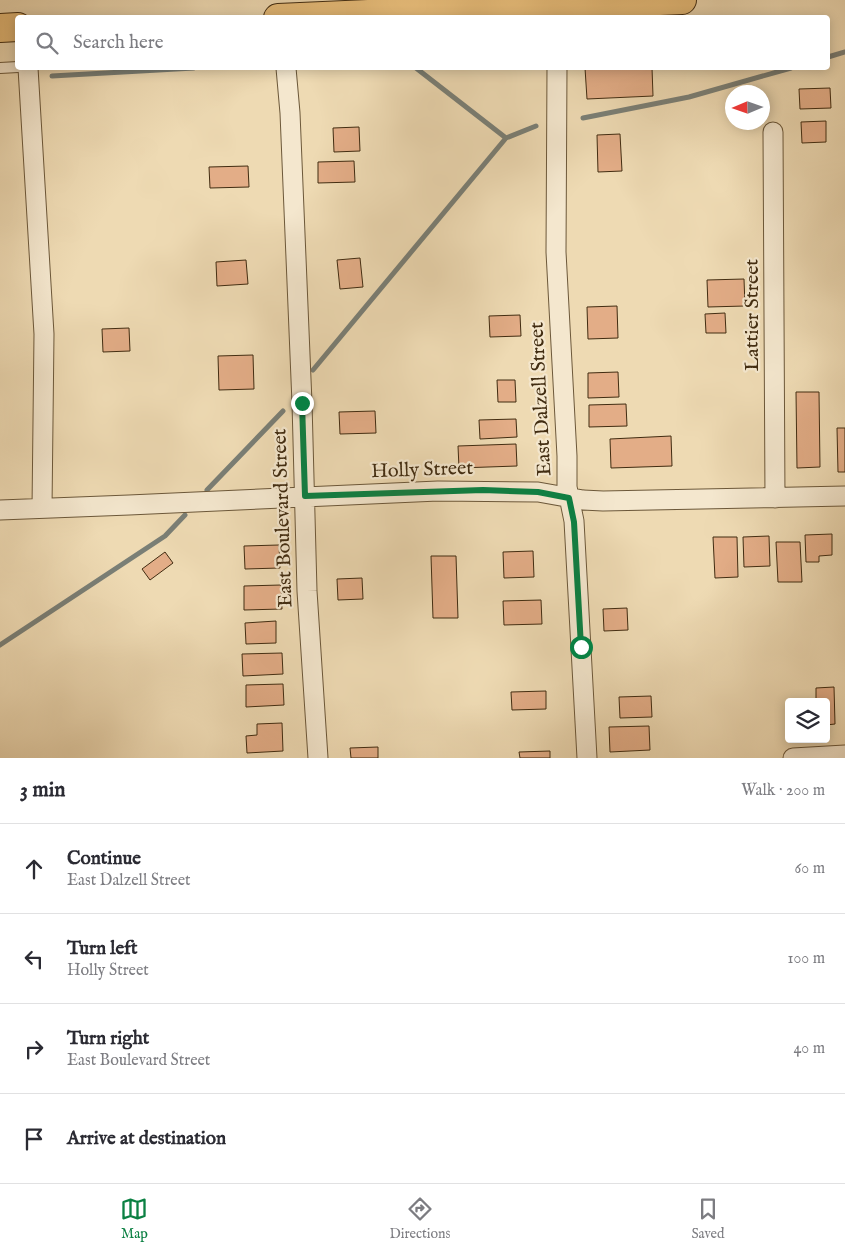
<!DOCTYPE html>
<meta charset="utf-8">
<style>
body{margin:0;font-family:"IM FELL English",serif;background:#f7f7f7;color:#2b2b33}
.controls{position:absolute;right:15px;bottom:15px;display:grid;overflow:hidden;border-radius:5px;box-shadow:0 2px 12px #0003}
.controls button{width:45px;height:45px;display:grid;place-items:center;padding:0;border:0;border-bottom:1px solid #e1e1e2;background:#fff;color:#2b2b33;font:25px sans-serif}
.compass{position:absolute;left:725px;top:85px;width:45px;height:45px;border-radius:50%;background:#fff;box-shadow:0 2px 12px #0003;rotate:268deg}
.stop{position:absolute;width:15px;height:15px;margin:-11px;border:4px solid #0b8043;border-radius:50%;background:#fff}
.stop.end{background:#0b8043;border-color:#fff;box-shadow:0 1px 5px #0008}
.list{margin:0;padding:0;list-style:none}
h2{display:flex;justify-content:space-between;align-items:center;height:65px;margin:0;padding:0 20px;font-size:21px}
h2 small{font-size:16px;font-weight:400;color:#7c7c81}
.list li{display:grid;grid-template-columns:32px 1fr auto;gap:15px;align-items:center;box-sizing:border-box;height:90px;padding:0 20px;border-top:1px solid #e1e1e2}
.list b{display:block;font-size:19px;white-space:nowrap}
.list p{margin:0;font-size:16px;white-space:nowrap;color:#7c7c81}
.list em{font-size:16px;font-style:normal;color:#7c7c81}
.icon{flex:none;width:28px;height:28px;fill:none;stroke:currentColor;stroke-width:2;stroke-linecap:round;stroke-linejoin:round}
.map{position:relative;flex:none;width:845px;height:758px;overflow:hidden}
.search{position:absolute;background:#fff;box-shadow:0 2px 12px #0003;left:15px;right:15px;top:15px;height:55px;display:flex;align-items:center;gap:12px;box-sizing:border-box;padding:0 18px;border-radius:5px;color:#7c7c81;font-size:19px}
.sheet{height:425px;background:#fff}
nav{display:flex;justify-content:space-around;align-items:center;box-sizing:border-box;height:70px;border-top:1px solid #e1e1e2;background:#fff;font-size:14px;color:#7c7c81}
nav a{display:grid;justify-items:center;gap:2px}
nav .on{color:#0b8043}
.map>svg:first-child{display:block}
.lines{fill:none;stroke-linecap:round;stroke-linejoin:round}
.stream{stroke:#7a7f76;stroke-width:5}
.building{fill:#e3ad87;stroke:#412c11}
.service-casing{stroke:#6c583a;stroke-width:12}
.minor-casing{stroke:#6c583a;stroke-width:21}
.primary-casing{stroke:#412c11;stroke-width:30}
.service{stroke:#f4e7ce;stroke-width:10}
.minor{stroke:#f4e7ce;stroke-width:19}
.primary{stroke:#e7bd7a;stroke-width:28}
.route{stroke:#0b8043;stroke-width:6}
.labels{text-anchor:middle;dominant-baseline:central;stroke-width:4.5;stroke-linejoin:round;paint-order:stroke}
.street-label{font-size:20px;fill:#412c11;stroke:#f4e7ce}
</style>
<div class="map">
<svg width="845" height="758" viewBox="0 0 845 758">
<rect width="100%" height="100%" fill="#eedab3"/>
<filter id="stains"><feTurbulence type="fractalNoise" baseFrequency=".004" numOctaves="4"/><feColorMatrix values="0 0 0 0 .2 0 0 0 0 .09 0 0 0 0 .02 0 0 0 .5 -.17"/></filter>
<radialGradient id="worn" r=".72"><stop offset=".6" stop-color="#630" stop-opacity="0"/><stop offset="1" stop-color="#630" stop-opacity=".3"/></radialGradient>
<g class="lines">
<!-- stream -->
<path class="stream" d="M 828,57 L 845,52
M 416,68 L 506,138
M 52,76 L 194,68
M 583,118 L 689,97 L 791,68
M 313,370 L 506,138 L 536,126
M 207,490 L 283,411
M 0,645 L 165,536 L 185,515"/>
</g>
<!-- building -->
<path class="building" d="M 585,68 L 652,68 L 653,96 L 587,99 Z
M 830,88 L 831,108 L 800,109 L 799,89 Z
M 826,121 L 826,142 L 802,143 L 801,122 Z
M 359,127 L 360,151 L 334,152 L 333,128 Z
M 620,134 L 622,171 L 598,172 L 597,135 Z
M 354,161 L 355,182 L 318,183 L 318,162 Z
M 248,166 L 249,187 L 210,188 L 209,167 Z
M 360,258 L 363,287 L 340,289 L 337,260 Z
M 246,260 L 248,284 L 217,286 L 216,262 Z
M 744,279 L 745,306 L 708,307 L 707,280 Z
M 617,306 L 618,338 L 588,339 L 587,307 Z
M 725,313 L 726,333 L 706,333 L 705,314 Z
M 520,315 L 521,336 L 490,337 L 489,316 Z
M 129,328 L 130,351 L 103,352 L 102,329 Z
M 253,355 L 254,389 L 219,390 L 218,356 Z
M 618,372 L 619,397 L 588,398 L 588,373 Z
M 497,380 L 515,380 L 516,402 L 498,402 Z
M 796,392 L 819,392 L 820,467 L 797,468 Z
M 626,404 L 627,426 L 589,427 L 589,405 Z
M 375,411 L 376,433 L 340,434 L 339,412 Z
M 516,419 L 517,437 L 480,439 L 479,420 Z
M 837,428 L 845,428 L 845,472 L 838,472 Z
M 671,436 L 672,466 L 611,468 L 610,439 Z
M 516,444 L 517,466 L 459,468 L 458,446 Z
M 832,534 L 832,555 L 819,556 L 819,562 L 806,562 L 805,535 Z
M 769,536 L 770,566 L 744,567 L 743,537 Z
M 713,537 L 737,537 L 738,577 L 715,578 Z
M 776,542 L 800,542 L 802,582 L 778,582 Z
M 279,545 L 280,568 L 245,569 L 244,546 Z
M 533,551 L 534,577 L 504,578 L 503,552 Z
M 165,552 L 173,563 L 150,580 L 142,569 Z
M 431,556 L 456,556 L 458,618 L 433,618 Z
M 362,578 L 363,599 L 338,600 L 337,579 Z
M 281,585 L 282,609 L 244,610 L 244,586 Z
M 541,600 L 542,624 L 504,625 L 503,601 Z
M 627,608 L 628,630 L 604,631 L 603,609 Z
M 276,621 L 276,643 L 246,644 L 245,623 Z
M 282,653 L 283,674 L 243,676 L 242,654 Z
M 283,684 L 284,705 L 246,707 L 246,685 Z
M 834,687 L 835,724 L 826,725 L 826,702 L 816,702 L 816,688 Z
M 546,691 L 546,709 L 512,710 L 511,692 Z
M 651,696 L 652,717 L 620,718 L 619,697 Z
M 282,723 L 283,751 L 247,753 L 246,736 L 257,735 L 257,724 Z
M 649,726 L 650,750 L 610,752 L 609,727 Z
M 378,747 L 378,758 L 351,758 L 350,748 Z
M 550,751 L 550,758 L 520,758 L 519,752 Z"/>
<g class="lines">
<!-- service casing -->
<g class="service-casing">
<path id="service" d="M 0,68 L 18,67"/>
</g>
<!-- minor casing -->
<g class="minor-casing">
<path id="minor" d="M 28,68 L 44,334 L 42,508
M 286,68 L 290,113 L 302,403 L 307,591 L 318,758
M 557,68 L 556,252 L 567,456 L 567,487 L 574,521 L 587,758
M 773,132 L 775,498
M 0,510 L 129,505 L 438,491 L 538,492 L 583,500 L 603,501 L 845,496
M 793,758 L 845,755"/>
</g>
<!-- primary casing -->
<g class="primary-casing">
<path id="primary" d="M 278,18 L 682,0
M 0,28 L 18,27"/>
</g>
<!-- service -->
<use href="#service" class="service"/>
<!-- minor -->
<use href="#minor" class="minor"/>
<!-- primary -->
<use href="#primary" class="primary"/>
</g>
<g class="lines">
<!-- route -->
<path class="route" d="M 302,403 L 305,496 L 483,490 L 538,492 L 569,498 L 574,522 L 581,647"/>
</g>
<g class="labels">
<!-- street labels -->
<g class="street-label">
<text transform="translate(752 315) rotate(-90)">Lattier Street</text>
<text transform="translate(541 399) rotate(-93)">East Dalzell Street</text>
<text transform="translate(422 470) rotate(-2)">Holly Street</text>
<text transform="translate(283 518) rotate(-92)">East Boulevard Street</text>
</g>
</g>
<rect width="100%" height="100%" filter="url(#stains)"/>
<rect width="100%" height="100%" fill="url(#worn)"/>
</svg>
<div class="controls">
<button><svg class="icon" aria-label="layers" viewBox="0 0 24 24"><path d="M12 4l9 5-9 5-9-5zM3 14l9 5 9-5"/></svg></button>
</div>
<svg class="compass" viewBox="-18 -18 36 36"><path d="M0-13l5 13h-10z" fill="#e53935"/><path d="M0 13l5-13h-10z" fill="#7c7c81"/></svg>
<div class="stop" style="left:581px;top:647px"></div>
<div class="stop end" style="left:302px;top:403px"></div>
<div class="search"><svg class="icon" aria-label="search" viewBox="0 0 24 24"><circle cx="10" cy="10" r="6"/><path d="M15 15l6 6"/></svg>Search here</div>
</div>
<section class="sheet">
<h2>3 min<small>Walk · 200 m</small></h2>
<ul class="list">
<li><svg class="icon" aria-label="ahead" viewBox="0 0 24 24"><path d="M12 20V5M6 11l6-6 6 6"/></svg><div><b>Continue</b><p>East Dalzell Street</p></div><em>60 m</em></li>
<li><svg class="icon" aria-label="left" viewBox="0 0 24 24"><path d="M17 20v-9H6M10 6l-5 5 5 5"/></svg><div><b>Turn left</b><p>Holly Street</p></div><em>100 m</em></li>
<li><svg class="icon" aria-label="right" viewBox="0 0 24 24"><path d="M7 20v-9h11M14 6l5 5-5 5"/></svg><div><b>Turn right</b><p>East Boulevard Street</p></div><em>40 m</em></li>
<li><svg class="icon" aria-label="arrive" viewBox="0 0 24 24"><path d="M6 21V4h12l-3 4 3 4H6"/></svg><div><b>Arrive at destination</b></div></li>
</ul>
</section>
<nav>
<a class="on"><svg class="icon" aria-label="map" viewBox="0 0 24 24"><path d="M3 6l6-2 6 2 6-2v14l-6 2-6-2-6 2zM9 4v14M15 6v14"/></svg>Map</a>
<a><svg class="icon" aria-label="directions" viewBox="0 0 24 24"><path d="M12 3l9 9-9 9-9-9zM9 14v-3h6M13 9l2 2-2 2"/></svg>Directions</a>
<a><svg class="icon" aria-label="saved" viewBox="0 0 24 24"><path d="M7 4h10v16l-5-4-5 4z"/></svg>Saved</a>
</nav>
